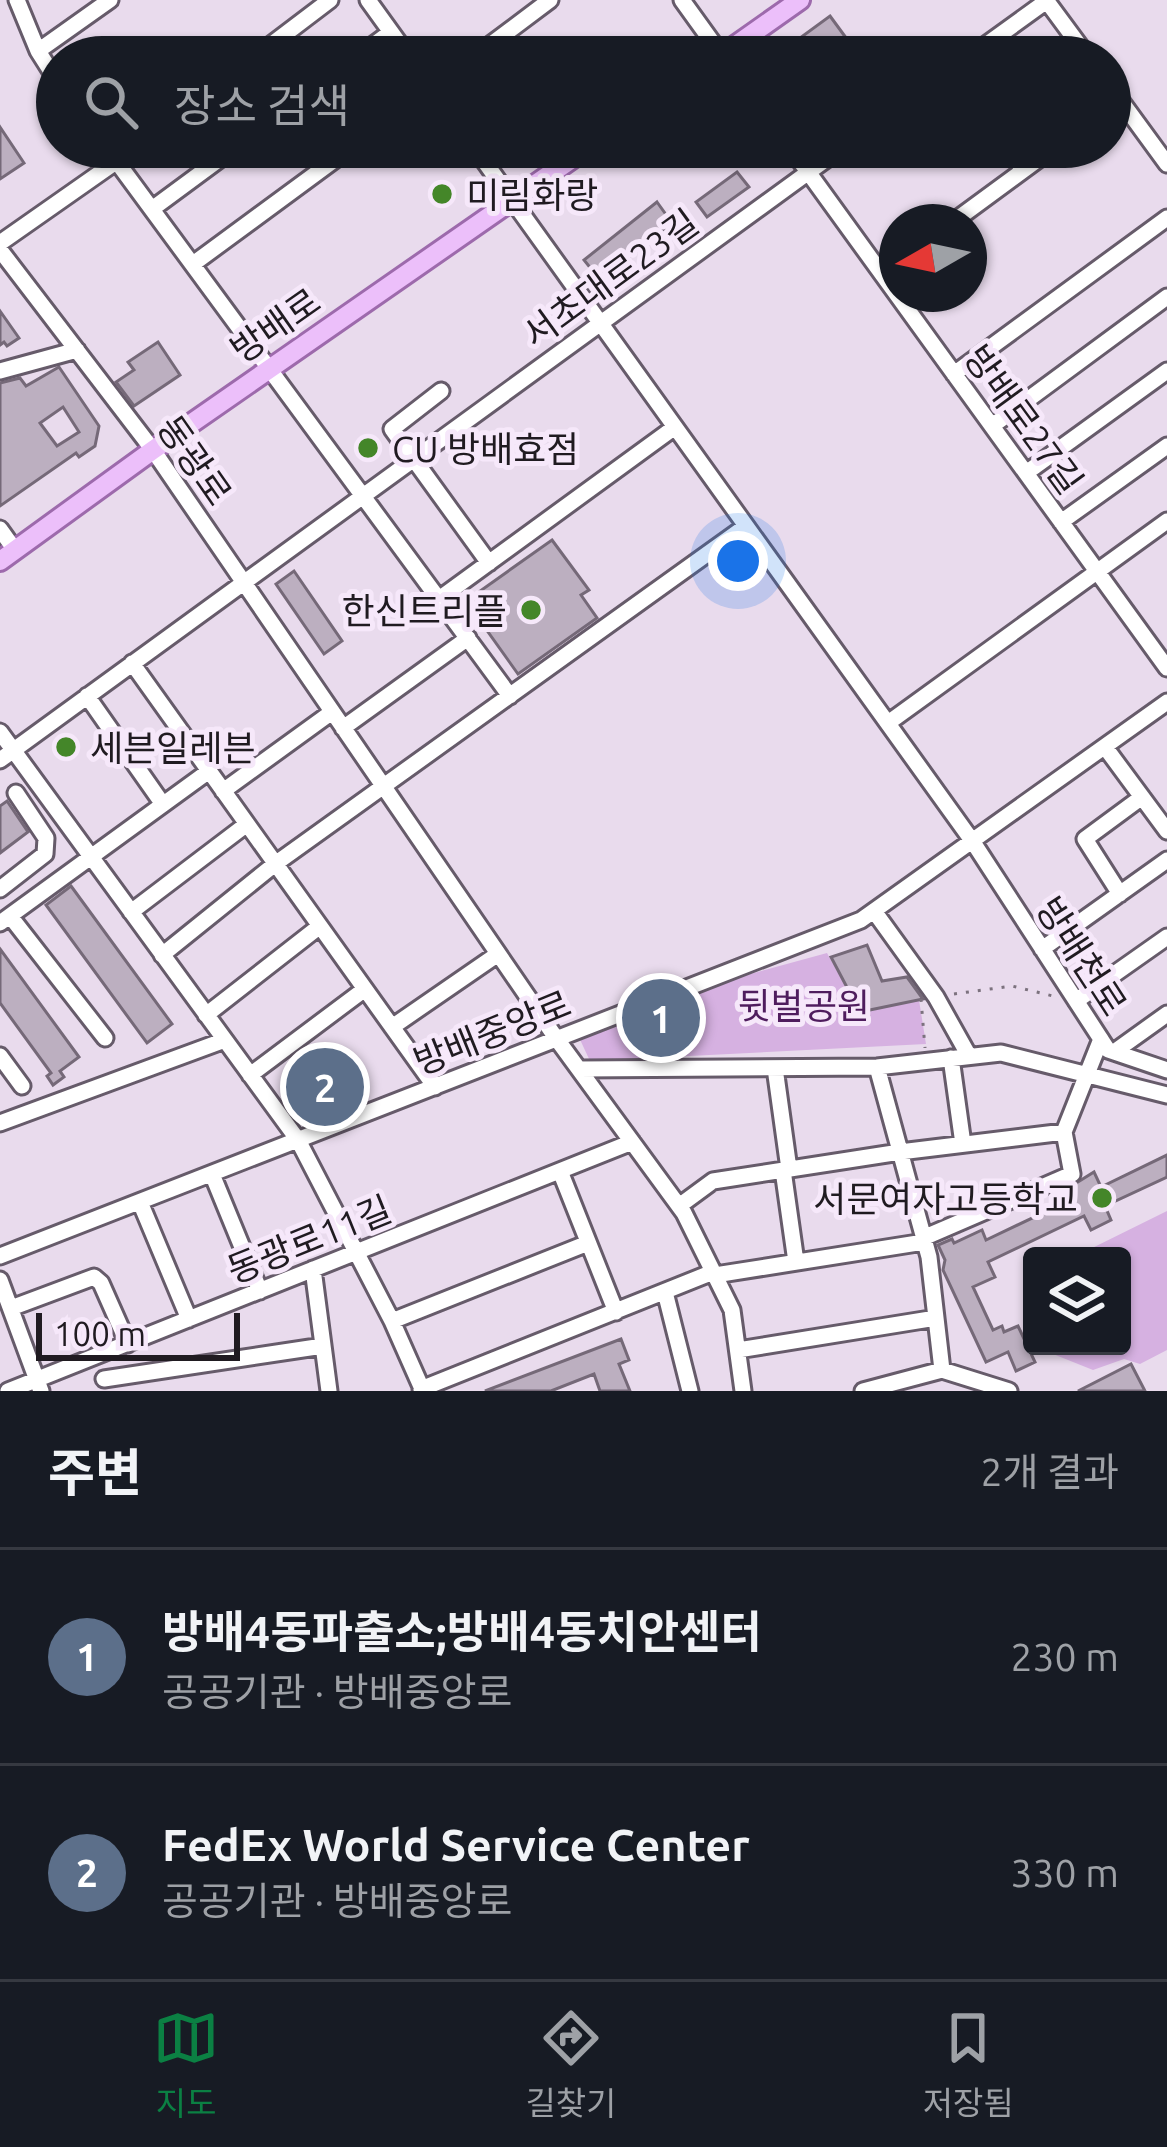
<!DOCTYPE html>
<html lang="ko">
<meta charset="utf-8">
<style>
body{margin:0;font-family:Ubuntu,"Noto Sans KR",sans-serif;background:#242831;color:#f1f3f6}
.controls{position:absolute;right:36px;bottom:36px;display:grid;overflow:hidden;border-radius:12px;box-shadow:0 3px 9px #0004}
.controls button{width:108px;height:108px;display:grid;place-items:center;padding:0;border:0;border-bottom:3px solid #363941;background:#171b24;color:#f1f3f6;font:60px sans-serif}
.compass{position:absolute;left:879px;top:204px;width:108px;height:108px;border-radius:50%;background:#171b24;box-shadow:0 3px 9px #0004;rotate:261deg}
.scale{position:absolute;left:36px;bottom:30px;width:204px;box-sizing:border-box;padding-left:12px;border:6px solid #201b21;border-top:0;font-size:33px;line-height:42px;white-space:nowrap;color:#201b21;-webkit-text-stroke:9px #f6e8fa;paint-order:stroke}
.you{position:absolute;left:738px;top:561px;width:42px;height:42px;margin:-30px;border:9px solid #fff;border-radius:50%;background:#1a73e8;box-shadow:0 0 0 18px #1a73e833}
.badge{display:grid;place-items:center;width:78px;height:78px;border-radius:50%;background:#0b8043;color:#fff;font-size:39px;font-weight:700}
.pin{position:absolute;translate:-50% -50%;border:6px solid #fff;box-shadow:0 3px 12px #0006}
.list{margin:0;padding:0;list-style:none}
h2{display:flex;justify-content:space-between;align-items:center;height:156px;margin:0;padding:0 48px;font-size:51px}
h2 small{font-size:39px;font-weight:400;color:#9ea1a6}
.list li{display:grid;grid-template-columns:78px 1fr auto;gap:36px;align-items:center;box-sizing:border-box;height:216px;padding:0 48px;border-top:3px solid #363941}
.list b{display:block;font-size:45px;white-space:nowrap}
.list p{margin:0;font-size:39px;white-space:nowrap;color:#9ea1a6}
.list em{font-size:39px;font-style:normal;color:#9ea1a6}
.icon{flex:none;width:66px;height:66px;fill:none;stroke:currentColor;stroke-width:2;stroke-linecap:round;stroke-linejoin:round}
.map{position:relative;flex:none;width:1167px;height:1391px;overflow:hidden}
.search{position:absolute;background:#171b24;box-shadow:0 3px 9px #0004;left:36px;right:36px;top:36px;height:132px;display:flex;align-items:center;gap:30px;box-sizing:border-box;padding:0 42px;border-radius:66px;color:#9ea1a6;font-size:45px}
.sheet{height:588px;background:#171b24}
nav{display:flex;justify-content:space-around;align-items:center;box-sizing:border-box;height:168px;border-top:3px solid #363941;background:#171b24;font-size:33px;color:#9ea1a6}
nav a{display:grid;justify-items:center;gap:6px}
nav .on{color:#0b8043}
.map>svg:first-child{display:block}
.green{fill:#d6b1e1}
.building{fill:#bcafc0;stroke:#756978;stroke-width:3;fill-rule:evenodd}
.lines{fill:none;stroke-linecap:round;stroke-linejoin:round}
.minor-casing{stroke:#665b6a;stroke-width:21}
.major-casing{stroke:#9d6aac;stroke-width:24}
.path{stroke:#7c727e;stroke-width:3;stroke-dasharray:3 9;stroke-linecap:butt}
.minor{stroke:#fff;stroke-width:15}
.major{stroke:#ecbffa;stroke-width:18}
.poi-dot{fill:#448629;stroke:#f6e8fa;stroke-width:4.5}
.labels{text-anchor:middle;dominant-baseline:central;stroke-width:10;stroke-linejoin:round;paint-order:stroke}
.poi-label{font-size:36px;fill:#201b21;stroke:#f6e8fa;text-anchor:start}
.street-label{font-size:36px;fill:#201b21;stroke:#f6e8fa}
.park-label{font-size:36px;fill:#4f1d5e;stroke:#f6e8fa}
</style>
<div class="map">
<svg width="1167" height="1391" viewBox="0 0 1167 1391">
<rect width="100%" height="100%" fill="#e9dbed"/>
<!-- green -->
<path class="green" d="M 827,953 L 860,1012 L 919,1000 L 926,1044 L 590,1061 L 576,1031 L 674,995 Z
M 1167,1211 L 1167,1350 L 1140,1364 L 1124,1359 L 1093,1370 L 1053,1354 L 1049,1346 L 1122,1346 L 1122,1256 L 1076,1256 Z"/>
<!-- building -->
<path class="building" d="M 830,16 L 852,46 L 836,57 L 797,57 L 789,46 Z
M 0,127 L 24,163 L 0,179 Z
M 737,172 L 749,187 L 707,217 L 696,202 Z
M 657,202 L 672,223 L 600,280 L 584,260 Z
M 0,311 L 19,338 L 7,346 L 4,342 L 0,345 Z
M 158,342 L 180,375 L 134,406 L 116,382 L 134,370 L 128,362 Z
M 59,367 L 99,426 L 95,446 L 79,457 L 76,453 L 0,506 L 0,383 L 20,378 L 26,386 ZM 63,407 L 79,432 L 57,446 L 40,423 Z
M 552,540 L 589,590 L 581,595 L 597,618 L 518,674 L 466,601 Z
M 294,571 L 342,641 L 324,654 L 276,584 Z
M 7,801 L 28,832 L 0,853 L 0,806 Z
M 71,886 L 172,1024 L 147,1043 L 46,905 Z
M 867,945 L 882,981 L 907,977 L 923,999 L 860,1012 L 831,957 Z
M 0,949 L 79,1057 L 60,1071 L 64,1077 L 53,1085 L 47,1076 L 51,1073 L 0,1003 Z
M 1167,1155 L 1167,1177 L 1105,1206 L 1111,1220 L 1091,1230 L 1084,1216 L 988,1262 L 995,1277 L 973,1287 L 993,1330 L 1002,1326 L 1004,1332 L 1018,1326 L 1035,1362 L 1016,1371 L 1008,1352 L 986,1362 L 943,1270 L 945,1260 L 938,1245 L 952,1239 L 954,1243 L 982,1230 L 986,1240 L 1070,1200 L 1065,1190 L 1094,1172 L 1101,1187 Z
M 621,1339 L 629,1360 L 619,1364 L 630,1391 L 600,1391 L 594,1374 L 551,1391 L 485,1391 Z
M 1131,1364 L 1145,1391 L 1078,1391 Z"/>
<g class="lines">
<!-- minor casing -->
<g class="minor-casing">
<path id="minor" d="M 17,0 L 38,51 L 57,81
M 368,0 L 409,57
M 682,0 L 723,57
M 1046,0 L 1088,57
M 38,51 L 110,0
M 255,57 L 330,0
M 357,57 L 391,32
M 474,57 L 550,0
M 969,57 L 1048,0
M 1110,86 L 1167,164
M 106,147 L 510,696
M 474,147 L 973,842 L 1108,1050 L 1167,1070
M 790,147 L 1167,668
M 1007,147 L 1023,170
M 152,209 L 236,147
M 953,222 L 1055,147
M 0,243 L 137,147
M 0,250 L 153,450 L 556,1038 L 684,1213 L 732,1310 L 743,1391
M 193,264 L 352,147
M 882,274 L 897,263
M 0,371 L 77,350
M 954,374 L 1167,218
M 441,391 L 392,429 L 489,563
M 992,426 L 1167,297
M 1026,473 L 1167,371
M 1061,522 L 1167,446
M 0,529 L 15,550
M 439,599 L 675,427
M 132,663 L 435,1087
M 87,696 L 162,803
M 888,723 L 1167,521
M 343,728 L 468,638
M 0,732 L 298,1140 L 392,1321 L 423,1391
M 1105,747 L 1167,831
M 0,760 L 843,147
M 223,791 L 332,712
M 0,889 L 45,854 L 46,838 L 16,793
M 1120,894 L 1085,839 L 1142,797
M 874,911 L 936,997 L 969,1056
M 131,912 L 247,824
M 10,916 L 105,1038
M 0,923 L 209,771
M 1042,949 L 1167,860
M 162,955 L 275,864 L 746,526
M 1076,1001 L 1167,937
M 206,1015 L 320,926
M 392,1027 L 498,954
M 1114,1052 L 1167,1014
M 0,1056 L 22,1086
M 951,1058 L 963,1144
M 877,1067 L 929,1257 L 942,1370
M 775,1068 L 789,1169
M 579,1069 L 877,1067 L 1001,1053 L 1167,1095
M 250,1075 L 365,989
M 0,1123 L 225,1040
M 783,1170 L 796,1262
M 560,1171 L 616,1312
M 212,1174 L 260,1291
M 140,1202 L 189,1319
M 679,1206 L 713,1181 L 900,1152 L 1064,1132
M 923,1238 L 1072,1174 L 1064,1132 L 1101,1039
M 0,1256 L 861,920 L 1167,702
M 313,1269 L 329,1391
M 715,1275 L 924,1242
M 0,1280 L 41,1391
M 665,1292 L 690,1391
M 11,1308 L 94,1277 L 101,1283 L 128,1344
M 392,1321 L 588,1243
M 738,1350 L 936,1318
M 104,1379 L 323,1346
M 421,1389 L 713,1272
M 8,1391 L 632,1142
M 863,1391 L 942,1370 L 1009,1391"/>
</g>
<!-- major casing -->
<g class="major-casing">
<path id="major" d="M 719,57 L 800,0
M 0,561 L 153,450 L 589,147"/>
</g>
<!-- path -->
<path class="path" d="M 954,994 L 1012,986 L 1057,997
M 921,999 L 925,1048"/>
<!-- minor -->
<use href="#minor" class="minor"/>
<!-- major -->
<use href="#major" class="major"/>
</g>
<!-- markers -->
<g class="poi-dot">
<circle cx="442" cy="194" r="12"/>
<circle cx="368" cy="448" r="12"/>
<circle cx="531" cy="610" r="12"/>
<circle cx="66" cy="747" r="12"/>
<circle cx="1102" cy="1198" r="12"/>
</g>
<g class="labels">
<!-- poi labels -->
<g class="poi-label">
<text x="466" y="194">미림화랑</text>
<text x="392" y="448">CU 방배효점</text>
<text x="507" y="610" text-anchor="end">한신트리플</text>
<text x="90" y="747">세븐일레븐</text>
<text x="1078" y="1198" text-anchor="end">서문여자고등학교</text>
</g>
<!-- street labels -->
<g class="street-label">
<text transform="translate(610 278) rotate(-36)">서초대로23길</text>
<text transform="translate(275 325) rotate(-35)">방배로</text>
<text transform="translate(1024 419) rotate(54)">방배로27길</text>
<text transform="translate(195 460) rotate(55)">동광로</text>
<text transform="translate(1082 956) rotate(57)">방배천로</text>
<text transform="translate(492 1032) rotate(-22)">방배중앙로</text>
<text transform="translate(309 1239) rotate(-22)">동광로11길</text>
</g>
<!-- park labels -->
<g class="park-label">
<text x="804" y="1005">뒷벌공원</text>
</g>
</g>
</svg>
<div class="controls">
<button><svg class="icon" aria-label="layers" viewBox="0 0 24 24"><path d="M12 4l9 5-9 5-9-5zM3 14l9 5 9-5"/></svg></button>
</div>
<svg class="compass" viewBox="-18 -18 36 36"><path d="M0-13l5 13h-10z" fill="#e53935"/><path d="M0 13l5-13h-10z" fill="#9ea1a6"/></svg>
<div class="scale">100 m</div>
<div class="you"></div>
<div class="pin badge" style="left:661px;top:1018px;background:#5c6f8a">1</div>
<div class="pin badge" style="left:325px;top:1087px;background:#5c6f8a">2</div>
<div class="search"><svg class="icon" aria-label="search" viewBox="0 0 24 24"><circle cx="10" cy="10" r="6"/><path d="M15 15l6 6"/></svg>장소 검색</div>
</div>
<section class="sheet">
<h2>주변<small>2개 결과</small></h2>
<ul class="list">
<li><span class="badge" style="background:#5c6f8a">1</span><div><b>방배4동파출소;방배4동치안센터</b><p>공공기관 · 방배중앙로</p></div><em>230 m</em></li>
<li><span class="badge" style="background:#5c6f8a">2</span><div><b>FedEx World Service Center</b><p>공공기관 · 방배중앙로</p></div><em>330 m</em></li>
</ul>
</section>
<nav>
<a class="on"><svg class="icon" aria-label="map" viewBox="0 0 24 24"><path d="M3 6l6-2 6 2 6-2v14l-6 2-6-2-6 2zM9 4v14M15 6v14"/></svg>지도</a>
<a><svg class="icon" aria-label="directions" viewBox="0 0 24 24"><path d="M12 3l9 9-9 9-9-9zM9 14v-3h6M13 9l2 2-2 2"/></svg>길찾기</a>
<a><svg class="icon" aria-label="saved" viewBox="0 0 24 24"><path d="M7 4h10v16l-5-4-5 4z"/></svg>저장됨</a>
</nav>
